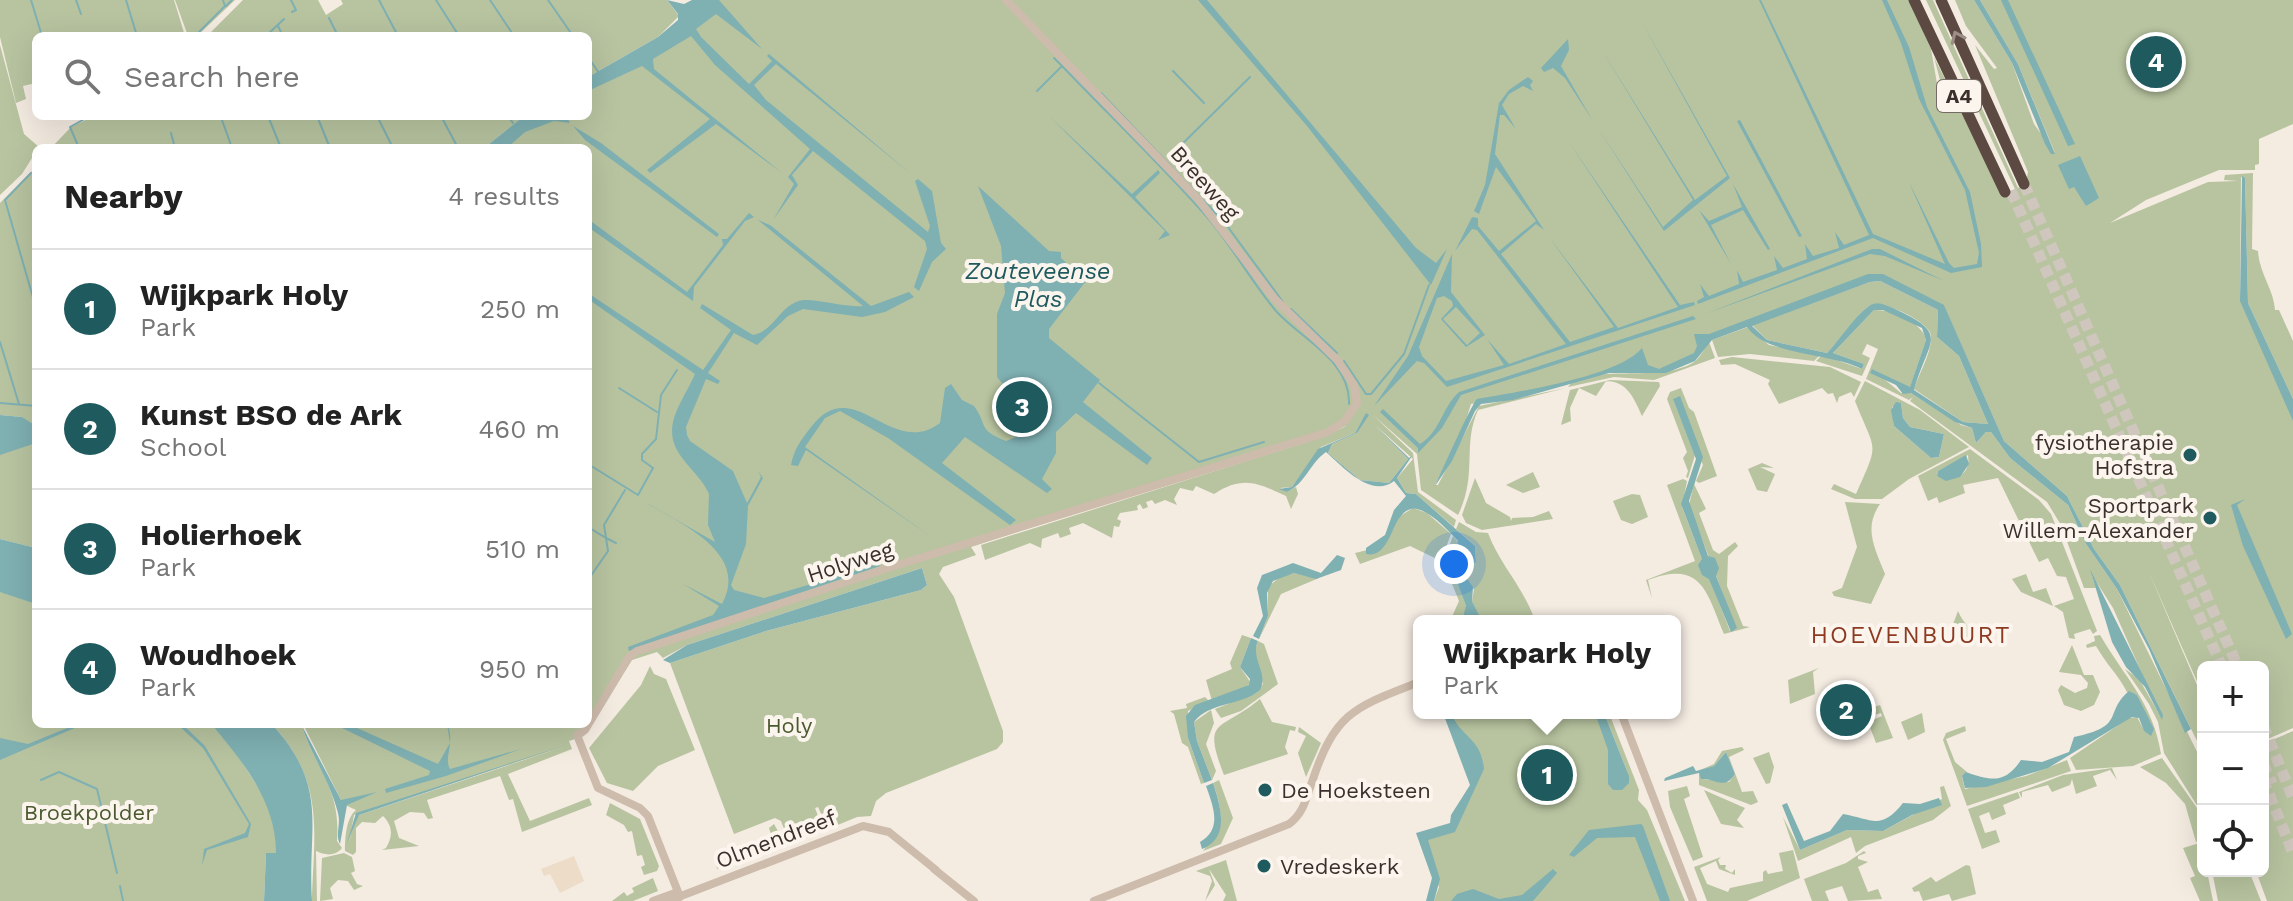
<!DOCTYPE html>
<meta charset="utf-8">
<style>
body{margin:0;font-family:"Work Sans",sans-serif;background:#f2f2f2;color:#222}
.controls{position:absolute;right:24px;bottom:24px;display:grid;overflow:hidden;border-radius:12px;box-shadow:0 8px 32px #0002}
.controls button{width:72px;height:72px;display:grid;place-items:center;padding:0;border:0;border-bottom:2px solid #e0e0e0;background:#fff;color:#222;font:40px sans-serif}
.you{position:absolute;left:1454px;top:564px;width:28px;height:28px;margin:-20px;border:6px solid #fff;border-radius:50%;background:#1a73e8;box-shadow:0 0 0 12px #1a73e833}
.badge{display:grid;place-items:center;width:52px;height:52px;border-radius:50%;background:#1f5a5e;color:#fff;font-size:26px;font-weight:700}
.pin{position:absolute;translate:-50% -50%;border:4px solid #fff;box-shadow:0 2px 8px #0006}
.popup{position:absolute;left:1413px;top:615px;width:268px;height:104px;box-sizing:border-box;display:grid;place-content:center;border-radius:12px;background:#fff;filter:drop-shadow(0 2px 6px #0005);font-size:26px;white-space:nowrap;color:#767676}
.popup b{font-size:30px;color:#222}
.popup::after{content:'';position:absolute;left:50%;top:100%;margin-left:-16px;border:16px solid transparent;border-top-color:#fff}
.list{margin:0;padding:0;list-style:none}
h2{display:flex;justify-content:space-between;align-items:center;height:104px;margin:0;padding:0 32px;font-size:34px}
h2 small{font-size:26px;font-weight:400;color:#767676}
.list li{display:grid;grid-template-columns:52px 1fr auto;gap:24px;align-items:center;box-sizing:border-box;height:120px;padding:0 32px;border-top:2px solid #e0e0e0}
.list b{display:block;font-size:30px;white-space:nowrap}
.list p{margin:0;font-size:26px;white-space:nowrap;color:#767676}
.list em{font-size:26px;font-style:normal;color:#767676}
.icon{flex:none;width:44px;height:44px;fill:none;stroke:currentColor;stroke-width:2;stroke-linecap:round;stroke-linejoin:round}
.map{position:relative;flex:none;width:2293px;height:901px;overflow:hidden}
.search{position:absolute;background:#fff;box-shadow:0 8px 32px #0002;left:32px;top:32px;width:560px;height:88px;display:flex;align-items:center;gap:20px;box-sizing:border-box;padding:0 28px;border-radius:12px;color:#767676;font-size:30px}
.panel{position:absolute;background:#fff;box-shadow:0 8px 32px #0002;left:32px;top:144px;width:560px;height:584px;border-radius:12px}
.map>svg:first-child{display:block}
.green{fill:#b8c4a0;fill-rule:evenodd}
.plaza{fill:#ecdcc8}
.water{fill:#7fb0b2;fill-rule:evenodd}
.lines{fill:none;stroke-linecap:round;stroke-linejoin:round}
.stream{stroke:#7fb0b2;stroke-width:2}
.motorway-tunnel{stroke:#cfc6bd;stroke-width:11;stroke-dasharray:11 5.5;stroke-linecap:butt}
.tertiary{stroke:#cdbbac;stroke-width:8}
.motorway{stroke:#5c4a42;stroke-width:11}
.oneway{stroke:#9c8e87}
.poi-dot{fill:#1f5a5e;stroke:#fbf5ee;stroke-width:3}
.labels{text-anchor:middle;dominant-baseline:central;stroke-width:8;stroke-linejoin:round;paint-order:stroke}
.shield{fill:#fbf5ee;stroke:#756b66;stroke-width:2}
.shield-label{font-size:20px;font-weight:bold;fill:#3b302b}
.street-label{font-size:22px;fill:#3b302b;stroke:#fbf5ee}
.poi-label{font-size:22px;fill:#3b302b;stroke:#fbf5ee;text-anchor:end}
.park-label{font-size:22px;fill:#4a5a2e;stroke:#fbf5ee}
.water-label{font-size:24px;font-style:italic;fill:#1f5a5e;stroke:#fbf5ee}
.neighbourhood-label{font-size:24px;letter-spacing:2px;fill:#8c3b22;stroke:#fbf5ee}
</style>
<div class="map">
<svg width="2293" height="901" viewBox="0 0 2293 901">
<rect width="100%" height="100%" fill="#f4ebe1"/>
<!-- green -->
<path class="green" d="M 0,0 L 174,0 L 185,36 L 36,36 L 36,83 L 23,86 L 26,99 L 16,103 L 0,37 Z
M 175,0 L 235,0 L 197,36 L 188,36 Z
M 243,0 L 318,0 L 326,15 L 343,4 L 341,0 L 667,0 L 679,16 L 658,37 L 588,77 L 588,36 L 207,36 Z
M 710,0 L 1909,0 L 1931,49 L 1939,95 L 1943,92 L 1934,57 L 1979,147 L 2008,192 L 2015,189 L 1926,0 L 1933,0 L 2018,188 L 2026,182 L 2028,172 L 1975,45 L 1994,69 L 1997,68 L 1966,26 L 1955,0 L 1974,0 L 2012,63 L 2034,124 L 2055,153 L 2018,64 L 1980,0 L 2293,0 L 2293,124 L 2259,139 L 2259,164 L 2255,165 L 2255,170 L 2219,170 L 2146,200 L 2110,223 L 2208,182 L 2238,181 L 2224,180 L 2225,175 L 2253,173 L 2252,249 L 2258,251 C 2259,273 2274,290 2275,310 L 2279,310 L 2293,341 L 2293,399 L 2248,303 L 2245,178 L 2241,177 L 2240,294 L 2293,420 L 2293,728 L 2263,741 L 2263,667 L 2203,667 L 2203,695 L 2148,570 L 2203,699 L 2202,751 L 2120,585 L 2094,549 L 2067,496 L 2004,441 L 1944,306 L 1881,276 L 1707,339 L 1693,360 L 1657,372 L 1611,370 L 1511,398 L 1471,404 L 1462,433 L 1435,485 L 1438,485 L 1479,406 L 1566,388 L 1478,410 C 1462,445 1478,475 1458,515 L 1421,490 L 1417,454 L 1373,415 L 1413,453 L 1418,492 L 1456,520 L 1454,527 L 1416,494 L 1406,493 L 1397,478 L 1413,459 L 1375,425 L 1408,459 L 1389,483 L 1360,480 L 1328,453 L 1332,444 L 1357,433 L 1363,419 L 1355,433 L 1321,447 L 1292,487 L 1280,488 L 1287,492 L 1296,487 L 1298,494 L 1291,509 L 1286,496 C 1258,483 1243,475 1214,494 L 1196,486 L 1193,491 L 1180,488 L 1174,499 L 1177,505 L 1165,500 L 1155,504 L 1152,500 L 1146,502 L 1148,507 L 1143,509 L 1140,504 L 1137,506 L 1138,510 L 1120,513 L 1117,519 L 1121,521 L 1119,527 L 1114,526 L 1112,538 L 1083,523 L 1069,528 L 1071,534 L 1060,538 L 1058,533 L 1042,539 L 1041,548 L 1030,543 L 985,560 L 981,545 L 1323,437 L 1346,426 L 971,547 L 976,555 L 943,567 L 939,574 L 954,597 L 1003,731 L 1003,742 L 997,749 L 886,793 L 876,801 L 871,816 L 857,817 L 828,829 L 818,807 L 815,808 L 823,829 L 789,842 L 781,821 L 775,818 L 734,834 L 670,663 L 766,631 L 921,590 L 927,585 L 922,568 L 687,645 L 663,658 L 657,652 L 632,660 L 584,736 L 569,741 L 572,749 L 508,774 L 530,821 L 589,798 L 592,805 L 522,832 L 513,799 L 509,800 L 500,776 L 427,800 L 433,818 L 428,819 L 424,813 L 410,812 L 394,821 L 399,838 L 419,846 L 382,850 L 386,848 C 393,836 393,826 383,816 L 375,823 L 362,822 L 356,828 L 356,852 L 353,855 L 345,851 C 345,838 346,818 356,810 L 343,804 L 303,724 L 588,724 L 588,148 L 487,148 L 541,116 L 588,116 L 588,90 ZM 566,746 L 359,815 L 354,820 L 349,843 L 354,815 Z
M 0,45 L 24,134 L 39,147 L 22,174 L 0,195 Z
M 94,116 L 524,116 L 484,148 L 51,148 L 71,127 Z
M 36,167 L 36,426 L 32,427 L 22,417 L 0,415 L 0,203 Z
M 1880,281 L 1938,310 L 1937,337 L 1959,356 L 1988,424 L 1963,422 L 1914,389 C 1919,374 1932,352 1931,336 C 1931,322 1880,298 1869,306 C 1854,318 1841,338 1827,353 L 1767,340 L 1752,325 L 1870,282 Z
M 1874,310 C 1890,309 1924,323 1926,340 L 1910,388 L 1872,369 L 1901,393 L 1911,393 L 1961,425 L 1972,428 L 1976,443 L 1986,432 L 1991,432 L 2010,458 L 2068,505 L 2086,544 L 2117,589 L 2203,764 L 2203,815 L 2164,753 L 2158,722 L 2149,704 L 2125,669 L 2139,679 L 2162,719 L 2113,608 L 2092,575 L 2096,588 L 2084,588 L 2061,525 L 2047,502 L 1910,401 L 1913,397 L 1909,400 L 1866,379 L 1878,349 L 1867,344 L 1862,354 L 1870,358 L 1862,376 L 1816,361 L 1822,355 L 1862,369 L 1864,364 L 1833,353 Z
M 1748,327 L 1769,345 L 1820,355 L 1814,361 L 1750,354 L 1718,357 L 1712,340 Z
M 1709,342 L 1715,358 L 1654,380 L 1614,377 L 1568,387 C 1587,362 1661,384 1694,362 C 1701,357 1704,349 1709,342 Z
M 1732,357 L 1830,367 L 1861,382 L 1854,397 L 1851,392 L 1839,397 L 1837,403 L 1833,393 L 1828,394 L 1822,388 L 1779,404 L 1768,384 L 1770,380 L 1735,364 L 1721,365 L 1719,360 Z
M 1610,380 L 1659,382 L 1660,386 L 1642,416 C 1634,398 1627,381 1606,381 L 1596,396 L 1579,388 L 1570,408 L 1571,421 L 1561,425 L 1570,390 Z
M 1865,381 L 1920,410 L 1969,447 L 1909,479 L 1882,499 L 1855,499 L 1831,489 L 1834,484 L 1856,494 C 1880,440 1876,454 1855,401 ZM 1901,403 L 1903,418 L 1910,427 L 1944,434 L 1939,457 L 1931,458 L 1894,426 L 1892,407 Z
M 1681,388 L 1689,408 L 1694,412 L 1717,476 L 1699,483 L 1696,481 L 1703,465 L 1673,399 L 1695,455 L 1688,478 L 1686,477 L 1688,471 L 1683,458 L 1687,452 L 1667,399 L 1670,392 Z
M 36,428 L 36,548 L 0,539 L 0,440 Z
M 1970,449 L 2039,500 L 2051,514 L 2097,631 L 2093,634 L 2090,629 L 2074,634 L 2075,639 L 2069,638 L 2063,612 L 2054,606 L 2074,599 L 2066,577 L 2057,576 L 2048,558 L 2039,562 L 1998,478 L 1963,485 L 1965,493 L 1939,503 L 1937,497 L 1928,501 L 1918,476 ZM 1968,455 C 1971,477 1954,480 1937,476 L 1938,471 Z
M 1762,463 L 1774,468 L 1760,467 L 1775,474 L 1767,492 L 1757,490 L 1748,469 Z
M 1533,472 L 1540,487 L 1523,493 L 1506,485 Z
M 1475,478 L 1486,503 L 1510,517 L 1511,521 L 1512,518 L 1533,517 L 1549,511 L 1553,519 L 1482,530 L 1466,523 L 1462,515 Z
M 1683,479 L 1687,481 L 1682,507 L 1730,631 L 1736,628 L 1689,505 L 1694,484 L 1706,509 L 1699,513 L 1713,550 L 1719,554 L 1735,542 L 1738,546 L 1728,556 L 1727,586 L 1743,626 L 1750,627 L 1724,634 C 1706,591 1702,560 1648,580 L 1652,598 L 1646,580 L 1695,561 L 1667,485 Z
M 1632,494 L 1640,495 L 1648,517 L 1632,524 L 1621,520 L 1613,501 Z
M 1845,502 L 1880,504 C 1863,528 1875,549 1885,574 L 1871,604 L 1834,596 L 1832,592 L 1842,588 L 1857,547 Z
M 1413,508 L 1427,513 L 1451,534 L 1441,561 L 1410,546 L 1360,564 L 1355,553 L 1384,546 L 1400,516 Z
M 1459,522 L 1476,532 L 1488,533 C 1500,565 1522,585 1535,620 L 1481,620 L 1472,601 L 1474,589 L 1466,578 L 1467,568 L 1476,562 L 1475,546 L 1456,529 Z
M 1453,536 L 1458,542 L 1451,563 L 1467,609 L 1462,621 L 1451,619 L 1459,601 L 1443,562 Z
M 1294,573 L 1319,578 L 1281,594 L 1259,639 L 1268,616 L 1268,587 L 1280,577 Z
M 2026,574 L 2033,592 L 2046,588 L 2053,606 L 2021,592 L 2012,579 Z
M 0,586 L 36,603 L 36,724 L 211,724 L 236,753 L 276,815 L 276,853 L 266,853 L 264,901 L 0,901 Z
M 1958,611 C 1964,626 1976,632 1983,646 L 1950,632 Z
M 1242,635 L 1251,638 L 1240,667 L 1251,683 L 1241,691 L 1212,701 L 1206,680 L 1232,669 L 1230,663 Z
M 2100,635 C 2125,678 2153,703 2161,754 L 2133,766 L 2076,770 L 2070,758 L 2129,718 L 2137,717 L 2144,730 L 2145,713 L 2137,695 L 2127,692 C 2117,673 2106,664 2096,646 L 2087,648 L 2086,645 L 2095,641 L 2094,636 Z
M 1258,641 L 1264,644 L 1278,684 L 1241,711 L 1221,718 L 1215,709 L 1256,693 L 1263,684 L 1254,654 Z
M 2072,645 L 2084,675 L 2093,675 L 2100,692 L 2094,705 L 2081,711 L 2064,705 L 2058,690 L 2061,685 L 2075,693 L 2087,688 L 2088,683 L 2081,675 L 2059,672 Z
M 650,666 L 654,674 L 666,679 L 695,750 L 658,766 L 633,791 L 607,783 L 589,748 L 641,685 Z
M 1819,668 L 1813,672 L 1815,694 L 1790,704 L 1788,680 Z
M 1205,697 L 1209,701 L 1188,711 L 1188,738 L 1204,783 L 1201,784 L 1188,747 L 1182,743 L 1174,714 L 1170,711 L 1187,708 L 1186,704 Z
M 1260,699 L 1272,722 L 1296,727 L 1295,731 L 1290,730 L 1285,747 L 1288,754 L 1224,775 C 1201,716 1221,732 1260,699 Z
M 1880,705 L 1893,738 L 1876,743 L 1868,722 L 1882,716 L 1881,713 L 1874,715 L 1874,707 Z
M 1211,710 L 1214,723 L 1206,744 L 1216,771 L 1212,780 L 1197,741 L 1194,722 Z
M 1447,713 L 1600,713 L 1629,776 L 1604,713 L 1609,713 L 1639,790 L 1638,800 L 1647,810 L 1685,901 L 1434,901 L 1439,887 L 1420,837 L 1452,827 L 1473,783 Z
M 1922,713 L 1925,732 L 1908,740 L 1901,722 Z
M 272,724 L 301,724 C 316,770 341,788 337,841 L 342,848 C 335,857 324,855 316,851 L 317,901 L 312,901 L 312,895 C 315,824 323,781 272,724 Z
M 1965,726 L 1966,731 L 1946,739 L 1955,762 L 1967,772 L 1962,777 L 1965,789 L 2026,776 L 2067,760 L 2071,771 L 1967,806 L 1943,740 L 1946,733 Z
M 1299,727 L 1321,743 L 1306,777 L 1298,753 L 1306,736 L 1298,732 Z
M 2293,731 L 2293,901 L 2267,901 L 2256,871 L 2263,871 L 2263,744 Z
M 1742,747 L 1744,750 L 1729,757 L 1742,792 L 1753,791 L 1758,802 L 1751,805 L 1699,785 L 1699,773 L 1702,779 L 1729,782 L 1735,774 L 1726,752 L 1714,766 L 1698,771 L 1714,764 L 1722,751 Z
M 1769,752 L 1774,767 L 1770,783 L 1766,784 L 1753,758 Z
M 2162,758 L 2197,808 L 2203,840 L 2196,842 L 2185,804 L 2166,783 L 2140,767 Z
M 2112,768 L 2117,780 L 2110,770 L 2093,776 L 2097,786 L 2076,794 L 2072,779 L 2070,785 L 2052,792 L 2048,785 L 2022,792 L 2022,798 L 2019,792 L 2063,775 Z
M 1219,780 L 1233,818 L 1221,844 L 1203,851 C 1223,825 1225,818 1213,783 Z
M 1687,786 L 1690,796 L 1684,799 L 1703,857 L 1693,861 L 1670,807 L 1668,791 Z
M 1944,786 L 1951,806 L 1933,820 L 1865,846 L 1856,853 L 1851,837 L 1798,861 L 1783,817 L 1800,850 L 1847,830 L 1883,831 L 1942,799 L 1940,787 Z
M 1704,790 L 1745,808 L 1737,820 L 1744,828 L 1721,824 Z
M 2018,792 L 2020,798 L 2003,805 L 2006,814 L 1992,820 L 1989,812 L 1979,816 L 1985,833 L 1996,830 L 2000,842 L 1982,849 L 1968,809 Z
M 610,803 L 640,819 L 659,866 L 657,871 L 644,875 L 641,867 L 645,865 L 642,855 L 637,856 L 632,831 L 628,832 L 624,825 L 606,815 Z
M 774,824 L 785,844 L 717,869 L 716,862 L 719,865 L 774,844 L 769,828 Z
M 2203,842 L 2203,871 L 2207,871 L 2213,901 L 2200,901 L 2190,878 L 2195,876 L 2183,848 Z
M 1793,850 L 1800,878 L 1747,901 L 1707,901 L 1694,867 L 1721,857 L 1718,860 L 1720,865 L 1726,865 L 1725,869 L 1732,873 L 1735,869 L 1735,875 L 1719,869 L 1716,861 L 1700,868 L 1707,884 L 1728,892 L 1730,888 L 1763,881 L 1763,872 L 1766,870 L 1768,874 L 1783,871 L 1779,853 Z
M 1864,851 L 1866,853 L 1858,856 L 1858,859 L 1868,862 L 1858,867 L 1868,892 L 1878,889 L 1882,899 L 1848,901 L 1842,886 L 1825,891 L 1829,901 L 1812,901 L 1804,879 L 1846,863 Z
M 344,853 L 352,857 L 355,871 L 351,873 L 357,884 L 363,886 L 354,890 L 348,881 L 338,880 L 330,888 L 333,899 L 320,901 L 322,858 Z
M 1226,860 L 1237,901 L 1223,901 L 1226,895 L 1209,869 L 1215,885 L 1205,901 L 1212,881 L 1210,876 L 1196,871 Z
M 1966,865 L 1970,866 L 1976,894 L 1952,901 L 1949,894 L 1923,901 L 1919,891 L 1914,892 L 1912,888 L 1931,877 L 1936,882 Z
M 2212,871 L 2249,871 L 2261,901 L 2218,901 Z
M 653,878 L 658,891 L 633,901 L 612,901 L 624,892 L 627,896 L 634,892 L 632,888 Z"/>
<!-- plaza -->
<path class="plaza" d="M 574,856 L 584,881 L 560,893 L 550,874 L 544,876 L 541,869 Z"/>
<!-- water -->
<path class="water" d="M 667,0 L 684,4 L 692,0 L 719,0 L 762,49 L 716,14 L 696,29 L 701,37 L 749,84 L 772,61 L 767,56 L 769,54 L 911,174 L 776,64 L 754,85 L 766,100 L 928,232 L 930,226 L 915,181 L 918,179 L 932,191 L 941,243 L 946,249 L 932,262 L 919,291 L 914,287 L 927,249 L 925,241 L 813,151 L 792,175 L 798,185 L 773,220 L 794,184 L 788,177 L 810,149 L 715,65 L 691,36 L 653,59 L 654,69 L 782,173 L 716,124 L 650,173 L 647,170 L 710,119 L 642,66 L 588,91 L 588,77 L 658,37 L 678,20 L 678,14 Z
M 1198,0 L 1207,0 L 1416,248 L 1436,263 L 1447,249 L 1431,285 L 1307,126 Z
M 1759,0 L 1761,0 L 1873,234 L 1945,264 L 1908,180 L 1949,263 L 1954,268 L 1977,264 L 1979,253 L 1965,190 L 1919,99 L 1901,43 L 1882,0 L 1887,0 L 1909,47 L 1927,107 L 1970,192 L 1981,244 L 1982,267 L 1951,273 L 1873,238 L 1698,304 L 1697,301 L 1704,297 L 1700,284 L 1709,296 L 1739,284 L 1737,270 L 1743,282 L 1777,270 L 1774,256 L 1783,268 L 1807,259 L 1805,244 L 1813,256 L 1839,248 L 1835,232 L 1844,245 L 1869,235 Z
M 1974,0 L 1980,0 L 2018,64 L 2055,154 L 2051,154 L 2045,144 L 2012,63 Z
M 2001,0 L 2008,0 L 2075,144 L 2068,146 Z
M 1639,17 L 1730,178 L 1664,231 L 1596,125 L 1663,227 L 1693,200 L 1600,47 L 1695,200 L 1727,176 Z
M 1568,39 L 1569,50 L 1561,66 L 1593,121 L 1565,78 L 1553,68 L 1544,72 L 1541,68 Z
M 1528,77 L 1533,81 L 1530,85 L 1533,91 L 1523,86 L 1509,94 L 1502,105 L 1516,129 L 1504,115 L 1500,115 L 1495,154 L 1544,230 L 1536,224 L 1501,254 L 1570,342 L 1614,327 L 1549,237 L 1618,328 L 1678,307 L 1569,142 L 1680,305 L 1694,302 L 1695,305 L 1447,387 L 1424,363 L 1417,361 L 1374,406 L 1408,356 L 1452,254 L 1451,292 L 1485,335 L 1466,347 L 1441,319 L 1453,306 L 1452,301 L 1444,296 L 1437,298 L 1419,347 L 1422,356 L 1446,381 L 1504,365 L 1487,339 L 1509,364 L 1566,344 L 1477,230 L 1472,229 L 1455,251 L 1472,217 L 1478,218 L 1478,226 L 1499,251 L 1536,221 L 1496,167 L 1479,214 L 1474,211 L 1485,185 L 1499,103 L 1509,90 ZM 1456,307 L 1480,333 L 1467,345 L 1443,319 Z
M 1048,115 L 1132,194 L 1158,170 L 1160,173 L 1135,197 L 1170,235 L 1158,240 L 1165,231 Z
M 524,116 L 566,116 L 570,123 L 554,121 L 525,132 L 507,148 L 484,148 Z
M 1740,120 L 1802,236 L 1799,237 L 1737,121 Z
M 573,126 L 601,143 L 719,234 L 717,237 L 585,140 Z
M 2080,156 L 2099,198 L 2086,206 L 2074,187 L 2069,189 L 2058,165 Z
M 2242,176 L 2245,178 L 2248,303 L 2293,399 L 2293,421 L 2240,301 Z
M 1733,184 L 1770,249 L 1768,250 L 1743,210 L 1711,225 L 1731,264 L 1699,210 L 1709,221 L 1742,207 Z
M 978,186 L 1049,251 L 1061,252 L 1061,258 L 1086,281 L 1049,329 L 1049,338 L 1100,380 L 1083,402 L 1152,458 L 1147,465 L 1076,413 L 1056,432 L 1056,453 L 1042,479 L 1052,489 L 1047,493 L 965,437 L 942,463 L 1016,520 L 1010,525 L 888,438 L 840,411 L 825,418 L 805,447 L 933,538 L 806,450 L 798,466 L 791,465 C 794,449 801,440 811,427 C 854,371 891,460 940,423 L 945,388 L 951,384 L 962,400 L 974,406 C 988,425 977,430 1006,441 C 1073,416 1011,398 997,377 L 997,314 L 1005,293 L 1001,246 Z
M 749,213 L 754,217 L 745,221 L 694,287 L 693,301 L 588,227 L 588,219 L 687,292 L 723,245 L 722,239 L 727,239 Z
M 758,220 L 770,225 L 871,306 L 909,292 L 914,297 L 885,312 L 862,317 L 803,309 L 788,316 L 757,345 L 734,333 L 708,373 L 720,381 L 718,384 L 706,379 L 686,427 L 687,435 L 690,441 L 733,471 L 747,503 L 761,477 L 758,471 L 763,478 L 748,506 L 746,544 L 731,585 L 734,590 L 764,598 L 875,565 L 874,557 L 880,566 L 629,651 L 628,647 L 713,615 L 719,606 L 683,584 L 722,604 C 750,552 680,524 645,502 L 715,542 L 708,525 L 709,494 C 703,480 692,471 683,459 C 658,428 682,404 695,374 L 588,299 L 588,293 L 703,370 L 731,330 L 700,308 L 702,304 L 753,335 C 774,331 779,307 799,301 C 812,297 844,308 863,306 Z
M 1872,249 L 1880,249 L 1944,281 L 1885,256 L 1870,254 L 1705,314 Z
M 1868,274 L 1883,274 L 1944,305 L 2004,441 L 2067,496 L 2094,549 L 2120,585 L 2191,729 L 2185,733 L 2149,649 L 2117,589 L 2086,544 L 2068,505 L 2010,458 L 1991,432 L 1986,432 L 1976,443 L 1972,428 L 1955,422 L 1911,393 L 1903,394 L 1896,385 L 1870,373 L 1872,369 L 1910,387 L 1926,340 L 1922,328 L 1883,310 L 1874,310 L 1833,353 L 1864,364 L 1862,369 C 1829,352 1767,356 1747,327 L 1712,340 L 1695,361 L 1666,373 L 1609,373 L 1513,400 L 1481,404 L 1475,411 L 1452,461 L 1435,486 C 1441,473 1472,403 1477,399 C 1517,392 1618,377 1642,348 L 1648,365 L 1659,369 L 1694,353 L 1697,346 L 1694,334 L 1709,334 ZM 1880,281 L 1938,310 L 1937,337 L 1959,356 L 1988,424 L 1963,422 L 1914,390 C 1929,337 1951,335 1893,308 C 1885,305 1877,300 1869,306 C 1853,318 1841,338 1827,353 L 1767,340 L 1752,326 L 1870,282 Z
M 1693,316 L 1696,319 L 1461,395 L 1442,428 L 1418,453 L 1418,448 L 1380,412 L 1383,409 L 1420,444 C 1441,431 1442,407 1459,392 Z
M 1680,396 L 1703,457 L 1689,501 L 1708,556 L 1715,558 L 1719,568 L 1716,576 L 1737,628 L 1731,632 L 1709,579 L 1702,575 L 1698,565 L 1702,559 L 1681,504 L 1696,459 L 1673,399 Z
M 1896,402 L 1901,403 L 1903,418 L 1910,427 L 1944,434 L 1939,457 L 1931,458 L 1894,426 L 1891,410 Z
M 1366,413 L 1369,415 L 1357,433 L 1332,444 L 1328,453 L 1360,480 L 1389,483 L 1408,459 L 1375,425 L 1409,458 L 1412,456 L 1397,478 L 1406,493 L 1416,494 L 1475,546 L 1476,562 L 1467,568 L 1466,577 L 1473,587 L 1472,601 L 1482,621 L 1462,621 L 1466,606 L 1451,565 L 1458,541 C 1384,458 1404,562 1366,554 L 1366,548 L 1385,535 L 1394,510 L 1406,496 L 1394,481 C 1371,499 1342,466 1326,452 C 1310,463 1305,484 1287,492 L 1279,489 L 1292,487 L 1318,449 L 1355,433 Z
M 0,415 L 22,417 L 36,426 L 36,443 L 0,455 Z
M 1966,455 L 1969,464 L 1960,477 L 1946,481 L 1937,476 L 1938,471 Z
M 2245,499 L 2237,505 L 2292,634 L 2286,639 L 2243,546 L 2231,505 Z
M 0,539 L 36,548 L 36,604 L 0,592 Z
M 1337,555 L 1345,558 L 1341,570 L 1316,579 L 1294,573 L 1273,581 L 1267,593 L 1268,616 L 1259,639 L 1253,636 L 1263,616 L 1257,588 L 1262,575 L 1293,563 L 1321,573 Z
M 922,568 L 927,585 L 921,590 L 766,631 L 670,663 L 663,660 L 687,645 Z
M 2090,569 L 2163,715 L 2162,720 L 2145,687 L 2126,667 L 2112,642 Z
M 1251,638 L 1258,641 C 1250,660 1269,672 1260,690 C 1241,706 1209,702 1194,722 L 1197,741 L 1212,780 L 1204,783 L 1188,738 L 1186,716 L 1195,705 L 1249,685 L 1250,679 L 1240,667 Z
M 2129,691 L 2137,695 L 2154,729 L 2151,736 L 2144,731 L 2139,718 L 2132,717 L 2048,768 L 1986,787 L 1965,788 L 1962,776 L 1966,772 C 1991,781 2005,784 2021,760 L 2042,762 L 2069,752 L 2074,737 C 2127,726 2103,713 2129,691 Z
M 1443,713 L 1451,713 C 1461,738 1481,737 1484,769 L 1455,832 L 1428,840 L 1440,879 L 1434,901 L 1426,901 L 1432,878 L 1416,833 L 1450,823 L 1451,815 L 1470,785 Z
M 1595,713 L 1604,713 L 1629,776 L 1629,783 L 1622,790 L 1613,790 L 1608,784 L 1608,750 Z
M 77,724 L 84,724 L 0,760 L 0,738 L 28,744 Z
M 177,724 L 182,724 L 205,746 L 251,824 L 248,837 L 207,850 L 202,865 L 204,849 L 245,833 L 249,824 L 203,748 Z
M 211,724 L 272,724 C 330,789 307,825 312,901 L 264,901 L 266,853 L 276,853 C 276,801 243,762 211,724 Z
M 301,724 L 341,800 L 377,792 L 347,805 L 340,844 C 335,835 341,824 338,813 C 330,781 311,755 301,724 Z
M 334,724 L 348,724 L 438,764 L 450,743 L 447,724 C 456,743 443,757 450,769 L 521,749 L 446,776 L 386,793 L 385,789 L 429,775 L 430,771 Z
M 566,745 L 359,815 L 347,843 L 356,813 Z
M 1726,752 L 1735,774 C 1724,791 1716,778 1701,779 L 1699,773 L 1664,781 L 1665,778 L 1693,766 L 1696,771 L 1714,766 Z
M 1213,783 C 1220,804 1231,838 1202,849 L 1200,842 C 1223,829 1213,806 1206,786 Z
M 1939,798 L 1942,805 L 1912,815 L 1883,831 L 1847,830 L 1800,850 L 1782,805 L 1787,803 L 1804,841 L 1830,831 L 1843,814 C 1872,819 1881,831 1903,803 L 1920,804 Z
M 1641,824 L 1643,826 L 1670,901 L 1660,901 L 1635,837 L 1597,838 L 1574,857 L 1569,855 L 1589,830 Z
M 1553,869 L 1557,873 L 1533,901 L 1451,901 L 1457,894 L 1473,889 L 1499,899 L 1522,895 Z"/>
<g class="lines">
<!-- stream -->
<path class="stream" d="M 31,0 L 42,36
M 76,0 L 81,14
M 126,0 L 137,36
M 291,0 L 296,10 L 292,12
M 379,0 L 398,36
M 436,0 L 459,36
M 490,0 L 514,36
M 548,0 L 573,36
M 226,6 L 232,0
M 329,18 L 338,36
M 278,26 L 283,36
M 199,32 L 225,6 L 223,0
M 266,36 L 284,19
M 588,57 L 599,73
M 1062,66 C 1110,116 1161,165 1207,217 C 1232,246 1251,281 1276,311 C 1301,339 1351,361 1349,404
M 1173,71 L 1204,103
M 1037,91 L 1062,66 L 1054,58
M 1101,93 L 1225,223 L 1283,302
M 268,116 L 281,148
M 317,116 L 330,148
M 377,116 L 393,148
M 441,116 L 458,148
M 508,116 L 513,123
M 222,120 L 232,148
M 171,133 L 175,148
M 79,148 L 70,127 L 88,117
M 1168,158 L 1250,77
M 31,173 L 5,200 L 36,308
M 1291,309 L 1337,353
M 0,342 L 19,404
M 1344,361 L 1366,394 L 1371,394 L 1404,354 L 1429,285
M 1099,383 L 1199,462 L 1264,442
M 619,388 L 657,412
M 0,403 L 36,406
M 588,464 L 638,495 L 653,468 L 642,460 L 642,454 L 656,439 L 661,395 L 677,370
M 588,527 L 606,538 L 608,551 L 588,580
M 616,543 L 606,538 L 604,525 L 625,490
M 41,780 L 59,772 L 97,789 L 117,873
M 120,886 L 123,901"/>
<!-- motorway-tunnel -->
<path class="motorway-tunnel" d="M 2024,184 L 2238,667
M 2011,191 L 2222,667
M 2263,725 L 2293,798
M 2263,763 L 2272,784
M 2263,779 L 2293,853"/>
<!-- tertiary -->
<path class="tertiary" d="M 1621,713 L 1693,901
M 934,869 L 974,901
M 680,897 L 648,816 L 640,808 L 598,788 L 577,735 L 585,730 L 629,657 L 637,651 L 891,567 L 1328,432 L 1345,421 L 1357,403 L 1354,385 L 1338,361 L 1274,298 L 1198,199 L 1006,0
M 653,901 L 675,893
M 668,901 L 863,826 L 889,832 L 936,870
M 1094,901 L 1289,824 C 1304,813 1306,798 1312,782 C 1335,712 1355,707 1419,682"/>
<!-- motorway -->
<path class="motorway" d="M 1914,0 L 2005,192
M 1941,0 L 2024,184"/>
</g>
<!-- one-way arrows -->
<defs><path id="oneway-chevron" d="M-2-3.5L2.5 0L-2 3.5" fill="none" stroke-width="1.6" stroke-linecap="round" stroke-linejoin="round" transform="scale(2)"/></defs>
<use class="oneway" href="#oneway-chevron" transform="translate(1957 37) rotate(-114)"/>
<!-- markers -->
<g class="poi-dot">
<circle cx="2190" cy="455" r="8"/>
<circle cx="2210" cy="518" r="8"/>
<circle cx="1265" cy="790" r="8"/>
<circle cx="1264" cy="866" r="8"/>
</g>
<g class="labels">
<!-- shield labels -->
<rect class="shield" x="1937" y="80" width="44" height="32" rx="6"/>
<g class="shield-label">
<text x="1959" y="96">A4</text>
</g>
<!-- street labels -->
<g class="street-label">
<text transform="translate(1205 183) rotate(48)">Breeweg</text>
<text transform="translate(850 562) rotate(-18)">Holyweg</text>
<text transform="translate(776 839) rotate(-21)">Olmendreef</text>
</g>
<!-- poi labels -->
<g class="poi-label">
<text x="2174" y="442">fysiotherapie<tspan x="2174" dy="25">Hofstra</tspan></text>
<text x="2194" y="505">Sportpark<tspan x="2194" dy="25">Willem-Alexander</tspan></text>
<text x="1281" y="790" text-anchor="start">De Hoeksteen</text>
<text x="1280" y="866" text-anchor="start">Vredeskerk</text>
</g>
<!-- park labels -->
<g class="park-label">
<text x="789" y="725">Holy</text>
<text x="89" y="812">Broekpolder</text>
</g>
<!-- water labels -->
<g class="water-label">
<text x="1038" y="271">Zouteveense<tspan x="1038" dy="28">Plas</tspan></text>
</g>
<!-- neighbourhood labels -->
<g class="neighbourhood-label">
<text x="1911" y="635">HOEVENBUURT</text>
</g>
</g>
</svg>
<div class="controls">
<button>+</button>
<button>−</button>
<button><svg class="icon" aria-label="locate" viewBox="0 0 24 24"><circle cx="12" cy="12" r="6"/><path d="M12 2v4M12 18v4M2 12h4M18 12h4"/></svg></button>
</div>
<div class="you"></div>
<div class="pin badge" style="left:1547px;top:775px">1</div>
<div class="popup"><b>Wijkpark Holy</b>Park</div>
<div class="pin badge" style="left:1846px;top:710px">2</div>
<div class="pin badge" style="left:1022px;top:407px">3</div>
<div class="pin badge" style="left:2156px;top:62px">4</div>
<div class="search"><svg class="icon" aria-label="search" viewBox="0 0 24 24"><circle cx="10" cy="10" r="6"/><path d="M15 15l6 6"/></svg>Search here</div>
<section class="panel">
<h2>Nearby<small>4 results</small></h2>
<ul class="list">
<li><span class="badge">1</span><div><b>Wijkpark Holy</b><p>Park</p></div><em>250 m</em></li>
<li><span class="badge">2</span><div><b>Kunst BSO de Ark</b><p>School</p></div><em>460 m</em></li>
<li><span class="badge">3</span><div><b>Holierhoek</b><p>Park</p></div><em>510 m</em></li>
<li><span class="badge">4</span><div><b>Woudhoek</b><p>Park</p></div><em>950 m</em></li>
</ul>
</section>
</div>
